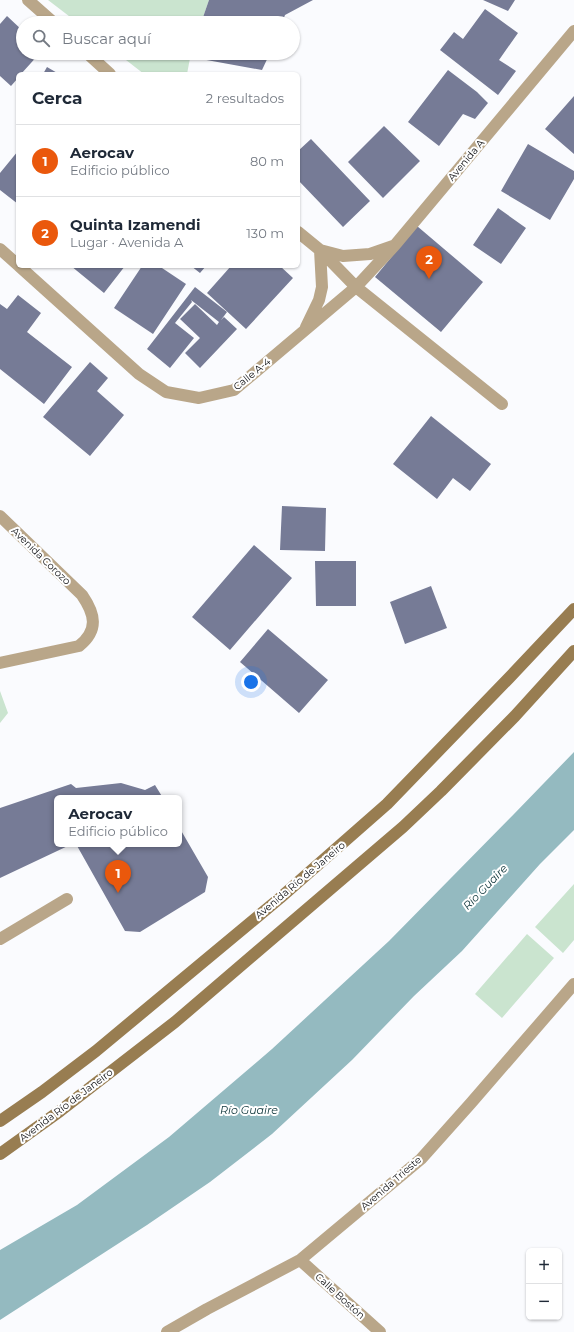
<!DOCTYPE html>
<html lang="es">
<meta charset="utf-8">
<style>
body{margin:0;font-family:Montserrat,sans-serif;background:#f6f6f7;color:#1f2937}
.controls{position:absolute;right:12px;bottom:12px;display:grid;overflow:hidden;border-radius:6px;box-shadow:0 1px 3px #0004}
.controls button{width:36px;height:36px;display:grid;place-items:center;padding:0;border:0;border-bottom:1px solid #e0e1e3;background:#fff;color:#1f2937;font:20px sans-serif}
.you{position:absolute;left:251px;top:682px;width:14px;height:14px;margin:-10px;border:3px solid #fff;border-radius:50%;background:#1a73e8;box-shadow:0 0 0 6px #1a73e833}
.badge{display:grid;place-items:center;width:26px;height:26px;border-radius:50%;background:#ea580c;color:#fff;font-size:13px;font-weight:700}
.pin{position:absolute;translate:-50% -33px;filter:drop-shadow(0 1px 2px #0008)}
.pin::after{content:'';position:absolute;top:21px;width:14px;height:12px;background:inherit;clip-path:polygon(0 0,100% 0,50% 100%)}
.popup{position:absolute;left:54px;top:795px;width:128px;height:52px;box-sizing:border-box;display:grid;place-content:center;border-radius:6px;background:#fff;filter:drop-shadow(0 1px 3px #0005);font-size:13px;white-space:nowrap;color:#747a83}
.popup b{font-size:15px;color:#1f2937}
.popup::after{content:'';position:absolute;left:50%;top:100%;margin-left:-8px;border:8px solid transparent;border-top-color:#fff}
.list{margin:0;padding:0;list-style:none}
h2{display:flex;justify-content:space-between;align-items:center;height:52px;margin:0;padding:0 16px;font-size:17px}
h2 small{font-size:13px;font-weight:400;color:#747a83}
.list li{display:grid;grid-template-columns:26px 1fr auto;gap:12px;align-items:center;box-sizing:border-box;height:72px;padding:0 16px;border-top:1px solid #e0e1e3}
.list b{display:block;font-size:15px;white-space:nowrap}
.list p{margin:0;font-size:13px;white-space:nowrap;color:#747a83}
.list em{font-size:13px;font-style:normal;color:#747a83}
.icon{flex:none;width:22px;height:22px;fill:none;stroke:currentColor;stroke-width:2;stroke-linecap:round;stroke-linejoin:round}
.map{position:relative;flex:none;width:574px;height:1332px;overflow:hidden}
.search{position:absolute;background:#fff;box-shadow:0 1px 3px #0004;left:16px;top:16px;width:284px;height:44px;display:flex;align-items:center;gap:10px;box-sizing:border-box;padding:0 14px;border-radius:22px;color:#747a83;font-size:15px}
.panel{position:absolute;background:#fff;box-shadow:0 1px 3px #0004;left:16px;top:72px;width:284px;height:196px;border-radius:6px}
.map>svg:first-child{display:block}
.green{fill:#cae4cf}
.water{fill:#94bac0}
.building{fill:#767b96}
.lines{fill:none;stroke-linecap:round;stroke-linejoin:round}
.lane{stroke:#b9a689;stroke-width:12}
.street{stroke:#b9a689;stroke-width:12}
.secondary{stroke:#987d51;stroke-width:12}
.labels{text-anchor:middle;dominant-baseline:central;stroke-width:4;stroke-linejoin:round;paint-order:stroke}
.street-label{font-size:10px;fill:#101114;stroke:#fff}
.water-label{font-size:11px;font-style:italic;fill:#093136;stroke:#fff}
</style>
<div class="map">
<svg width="574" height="1332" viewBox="0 0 574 1332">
<rect width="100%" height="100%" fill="#fafbfe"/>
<!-- green -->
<path class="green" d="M 48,0 L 209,0 L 201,23 L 78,23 Z
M 117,53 L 191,53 L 187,74 L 144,74 Z
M 0,691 L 8,713 L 0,723 Z
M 574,884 L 574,940 L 563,953 L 535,927 Z
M 527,934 L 554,958 L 502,1018 L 475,994 Z"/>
<!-- water -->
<path class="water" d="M 574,752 L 574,830 L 540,864 L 462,951 L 414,996 L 352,1060 L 272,1134 L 210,1182 L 147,1225 L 0,1320 L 0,1250 L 77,1205 L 169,1137 L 272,1049 L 389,941 L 514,814 Z"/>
<!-- building -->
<path class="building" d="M 209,0 L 313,0 L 285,15 L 282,23 L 201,23 Z
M 483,0 L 515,0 L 508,11 Z
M 485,9 L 518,33 L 499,60 L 516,71 L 498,95 L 440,50 L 454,32 L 463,39 Z
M 7,16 L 23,31 L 23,53 L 40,53 L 21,74 L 18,74 L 18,78 L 11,86 L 0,76 L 0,24 Z
M 191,53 L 270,53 L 262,70 L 190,57 Z
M 47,67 L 59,74 L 43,74 Z
M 448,70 L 477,92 L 488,103 L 475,119 L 463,114 L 439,146 L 408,122 Z
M 574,96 L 574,154 L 545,129 Z
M 384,126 L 420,161 L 383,198 L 348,162 Z
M 311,139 L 370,201 L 343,227 L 298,180 L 298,151 Z
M 528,144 L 574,171 L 574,179 L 550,220 L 501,191 Z
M 18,151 L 18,204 L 0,190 L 0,173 Z
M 498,208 L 526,228 L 501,264 L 473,245 Z
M 417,226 L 483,282 L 441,332 L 375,277 Z
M 71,266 L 125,266 L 104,293 Z
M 142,266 L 159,266 L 186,284 L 153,334 L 114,308 Z
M 191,266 L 206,266 L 200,273 Z
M 231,266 L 280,266 L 293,278 L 246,329 L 207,293 Z
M 195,287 L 227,312 L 221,320 L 224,317 L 237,329 L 200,368 L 185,353 L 200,338 L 180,319 L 195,304 L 217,325 L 219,322 L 191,300 L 192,302 L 175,323 L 194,338 L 170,368 L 147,349 Z
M 18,295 L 41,313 L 27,332 L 72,367 L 44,404 L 0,369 L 0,304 L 7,309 Z
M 90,362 L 108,378 L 97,391 L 124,415 L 90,456 L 43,417 Z
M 431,416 L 491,464 L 470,491 L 453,478 L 437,499 L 393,464 Z
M 282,506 L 326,508 L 325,551 L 280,550 Z
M 254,545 L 292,578 L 230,650 L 192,617 Z
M 315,561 L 356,561 L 356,606 L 316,606 Z
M 431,586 L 447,628 L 405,644 L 390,602 Z
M 268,629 L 328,680 L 299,713 L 240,662 Z
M 121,783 L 145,790 L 155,785 L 163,798 L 57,798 L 57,844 L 72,844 L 0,878 L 0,808 L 71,784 L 76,788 Z
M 179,827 L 208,877 L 205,892 L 140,932 L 125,931 L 76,844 L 179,844 Z"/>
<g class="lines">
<!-- lane -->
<path class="lane" d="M 0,939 L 67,899"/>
<!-- street -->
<path class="street" d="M 28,0 L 54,23
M 87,53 L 110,74
M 298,232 L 320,250 L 356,287 L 502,404
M 0,249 L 18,265
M 19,266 L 139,374 L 166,392 L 199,398 L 234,390 L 356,287 L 395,245 L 574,31
M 306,327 L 319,300 L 322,287 L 320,250 L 343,256 L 370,254 L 393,246
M 0,516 L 82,595 C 95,614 99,630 79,646 L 0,663
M 300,1260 L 380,1332
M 167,1332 L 207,1309 L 300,1260 L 421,1159 L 471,1103 L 574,984"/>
<!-- secondary -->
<path class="secondary" d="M 0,1121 L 42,1092 L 96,1051 L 280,898 L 387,804 L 509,678 L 574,609
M 0,1154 L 60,1111 L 175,1022 L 403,827 L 441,791 L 515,716 L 574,651"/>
</g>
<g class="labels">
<!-- street labels -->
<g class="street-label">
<text transform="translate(466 160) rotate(-50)">Avenida A</text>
<text transform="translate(252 374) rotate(-39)">Calle A-4</text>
<text transform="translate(41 556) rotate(44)">Avenida Corozo</text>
<text transform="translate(300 880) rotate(-40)">Avenida Río de Janeiro</text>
<text transform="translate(66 1105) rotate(-37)">Avenida Río de Janeiro</text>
<text transform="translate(391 1183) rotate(-41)">Avenida Trieste</text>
<text transform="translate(340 1296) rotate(42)">Calle Bostón</text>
</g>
<!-- water labels -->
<g class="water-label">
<text transform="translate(485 887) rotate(-46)">Río Guaire</text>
<text x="249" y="1110">Río Guaire</text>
</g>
</g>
</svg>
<div class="controls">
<button>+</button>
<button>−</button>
</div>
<div class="you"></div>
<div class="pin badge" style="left:118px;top:893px">1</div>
<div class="popup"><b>Aerocav</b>Edificio público</div>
<div class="pin badge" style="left:429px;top:279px">2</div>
<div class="search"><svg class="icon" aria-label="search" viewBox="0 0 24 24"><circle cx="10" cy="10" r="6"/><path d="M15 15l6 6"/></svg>Buscar aquí</div>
<section class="panel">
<h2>Cerca<small>2 resultados</small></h2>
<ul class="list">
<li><span class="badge">1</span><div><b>Aerocav</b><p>Edificio público</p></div><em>80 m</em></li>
<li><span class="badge">2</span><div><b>Quinta Izamendi</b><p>Lugar · Avenida A</p></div><em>130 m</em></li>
</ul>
</section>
</div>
